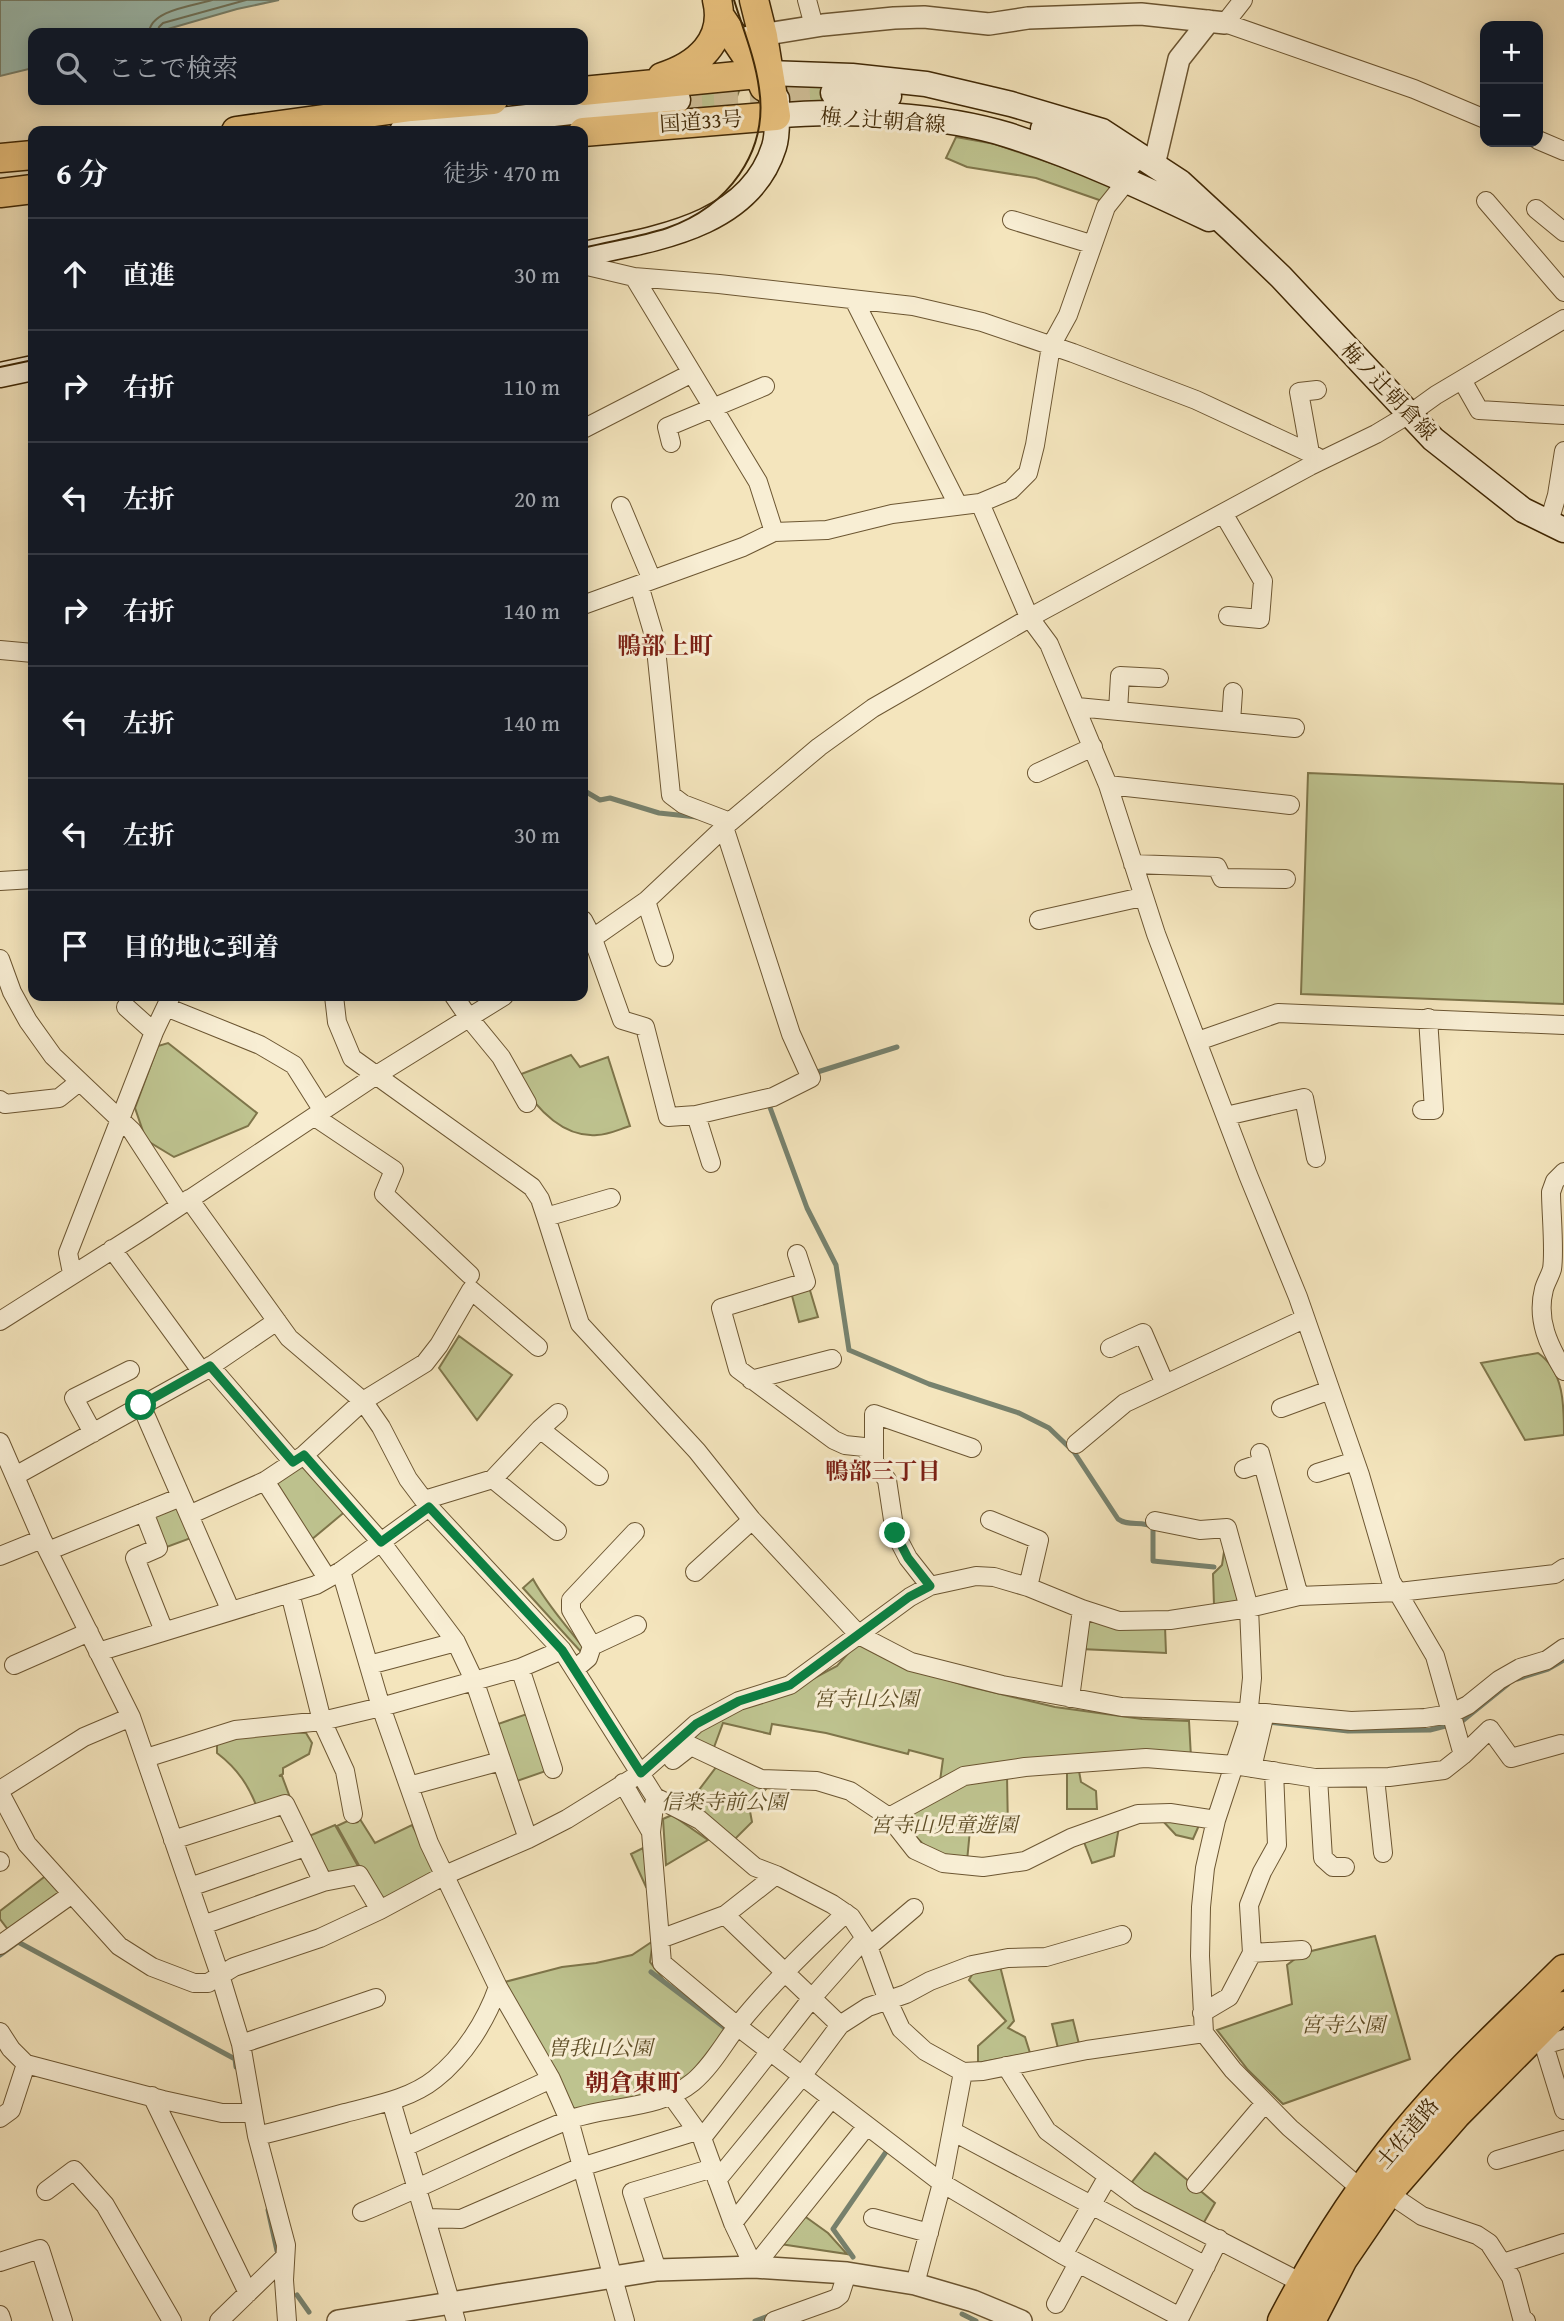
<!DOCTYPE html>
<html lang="ja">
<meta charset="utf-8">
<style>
body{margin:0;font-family:"Gentium Book Plus","Noto Serif JP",serif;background:#242831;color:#f1f3f6}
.controls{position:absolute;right:21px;top:21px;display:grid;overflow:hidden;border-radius:14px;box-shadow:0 4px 18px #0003}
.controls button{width:63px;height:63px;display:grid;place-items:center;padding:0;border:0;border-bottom:2px solid #363941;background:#171b24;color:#f1f3f6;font:35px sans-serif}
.stop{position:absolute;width:21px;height:21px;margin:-16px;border:5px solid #0b8043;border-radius:50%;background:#fff}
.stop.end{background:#0b8043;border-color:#fff;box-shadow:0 2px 7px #0008}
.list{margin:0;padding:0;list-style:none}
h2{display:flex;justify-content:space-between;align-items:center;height:91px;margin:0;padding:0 28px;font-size:30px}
h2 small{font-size:23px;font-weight:400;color:#9ea1a6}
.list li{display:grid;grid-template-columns:46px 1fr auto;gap:21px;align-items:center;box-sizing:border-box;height:112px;padding:0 28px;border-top:2px solid #363941}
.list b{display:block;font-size:26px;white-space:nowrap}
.list em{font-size:23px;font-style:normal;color:#9ea1a6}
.icon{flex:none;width:38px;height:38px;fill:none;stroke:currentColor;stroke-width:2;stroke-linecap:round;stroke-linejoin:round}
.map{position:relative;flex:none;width:1564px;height:2321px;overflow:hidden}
.search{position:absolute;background:#171b24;box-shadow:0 4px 18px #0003;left:28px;top:28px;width:560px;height:77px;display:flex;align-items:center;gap:18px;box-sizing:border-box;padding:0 24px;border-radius:14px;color:#9ea1a6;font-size:26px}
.panel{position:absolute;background:#171b24;box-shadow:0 4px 18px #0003;left:28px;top:126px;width:560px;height:875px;border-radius:14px}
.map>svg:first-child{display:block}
.green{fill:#bec38f;stroke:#7e754a;stroke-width:2}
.water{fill:#9cbfb4;stroke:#77826e;stroke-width:2}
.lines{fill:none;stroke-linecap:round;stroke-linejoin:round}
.shore{stroke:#6e735c;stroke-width:2}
.stream{stroke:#77826e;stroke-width:5}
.secondary-tunnel{stroke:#d0bf98;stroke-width:24;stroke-dasharray:24 12;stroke-linecap:butt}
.minor-casing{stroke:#6c5632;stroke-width:20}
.tertiary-casing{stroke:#6c5632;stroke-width:24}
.secondary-casing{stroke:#3f2704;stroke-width:27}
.trunk-casing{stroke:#3f2704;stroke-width:31}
.minor{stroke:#f8eed4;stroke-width:18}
.tertiary{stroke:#f8eed4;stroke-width:21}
.secondary{stroke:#f8eed4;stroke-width:24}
.trunk{stroke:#eac27e;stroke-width:28}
.tram{stroke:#3f2704;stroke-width:2}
.route{stroke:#0b8043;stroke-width:9}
.labels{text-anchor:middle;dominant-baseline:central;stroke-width:6;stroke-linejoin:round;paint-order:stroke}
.street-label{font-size:21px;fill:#3f2704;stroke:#f8eed4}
.park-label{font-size:21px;font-style:italic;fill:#5f4e27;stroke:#f8eed4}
.neighbourhood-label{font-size:23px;font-weight:bold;fill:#7a1f14;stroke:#f8eed4}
.quarter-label{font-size:24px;font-weight:bold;fill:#7a1f14;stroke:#f8eed4}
</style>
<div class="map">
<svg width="1564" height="2321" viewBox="0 0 1564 2321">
<rect width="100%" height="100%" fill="#f4e5bd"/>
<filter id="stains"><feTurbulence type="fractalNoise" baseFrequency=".00286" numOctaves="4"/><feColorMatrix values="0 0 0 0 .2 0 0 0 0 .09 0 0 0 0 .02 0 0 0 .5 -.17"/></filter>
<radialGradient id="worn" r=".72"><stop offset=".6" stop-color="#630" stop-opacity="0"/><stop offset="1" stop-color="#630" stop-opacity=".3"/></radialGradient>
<!-- green -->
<path class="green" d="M 833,81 L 832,105 L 817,104 L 795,95 C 799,81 820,83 833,81 Z
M 736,87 L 739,91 L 736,99 L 706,111 L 686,115 L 685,91 Z
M 956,137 L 995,144 L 1118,186 L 1105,202 L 1036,178 L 967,167 L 946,158 Z
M 1308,773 L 1564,784 L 1564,1004 L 1301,994 Z
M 168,1043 L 257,1113 L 248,1126 L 174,1157 L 146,1140 L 135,1108 L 158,1046 Z
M 571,1055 L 580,1067 L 608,1057 L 630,1126 C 620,1129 608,1135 597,1135 C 560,1138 533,1104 516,1076 Z
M 809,1287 L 818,1317 L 799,1322 L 791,1292 Z
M 459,1336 L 512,1375 L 477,1420 L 439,1368 Z
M 1538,1353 C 1564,1371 1564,1405 1564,1435 L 1525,1440 L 1481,1363 Z
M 304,1459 L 347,1510 L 311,1540 L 273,1482 Z
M 178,1506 L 191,1538 L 164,1548 L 152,1516 Z
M 1226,1539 L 1242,1602 L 1214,1605 L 1213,1574 L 1222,1565 Z
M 533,1579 C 547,1605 567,1626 585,1650 L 582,1653 L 523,1588 Z
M 1086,1615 L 1165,1626 L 1166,1653 L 1081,1649 Z
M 858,1642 L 907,1667 L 967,1686 L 1055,1707 L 1142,1719 L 1189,1721 L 1191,1757 L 940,1781 L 943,1759 L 909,1750 L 908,1754 L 826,1733 L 772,1724 L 770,1734 L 723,1723 L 713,1750 L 687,1739 L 716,1718 L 792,1690 L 837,1666 Z
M 527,1714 L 546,1771 L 514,1782 L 495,1725 Z
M 283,1732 L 306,1733 L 312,1743 L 309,1754 L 283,1768 L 283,1774 L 279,1776 L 282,1776 L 291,1800 L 258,1810 C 249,1786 238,1769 217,1753 L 217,1743 L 238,1737 Z
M 717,1766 L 767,1788 L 749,1806 L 752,1822 L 732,1842 L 686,1807 Z
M 1079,1771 L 1081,1782 L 1096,1791 L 1097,1809 L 1067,1809 L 1067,1773 Z
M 1007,1775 L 1008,1831 L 970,1830 L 967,1861 C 929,1852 923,1849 901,1817 L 964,1781 Z
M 672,1815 L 708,1840 L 666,1865 L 663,1819 Z
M 358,1816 L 375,1843 L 412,1825 L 438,1874 L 381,1905 L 337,1826 Z
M 1161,1819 L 1200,1823 L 1193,1839 L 1176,1835 Z
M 335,1825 L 359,1868 L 329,1874 L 309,1836 Z
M 1119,1827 L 1114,1856 L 1092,1863 L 1084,1842 Z
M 643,1848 L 650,1885 L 646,1887 L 631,1854 Z
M 48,1874 L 65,1892 L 9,1931 L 0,1919 L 0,1911 Z
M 1375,1936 L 1410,2059 L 1283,2104 L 1248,2070 L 1217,2030 L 1292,2004 L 1287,1965 L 1303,1953 Z
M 653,1941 L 650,1962 L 664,1980 L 729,2032 L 692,2083 L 569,2120 L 497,1984 L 562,1967 L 596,1963 L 632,1955 Z
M 1000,1966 L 1014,2021 L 1008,2028 L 1025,2037 L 1030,2053 L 978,2063 L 978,2046 L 1006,2021 L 969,1980 L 974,1971 Z
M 1073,2020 L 1079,2044 L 1058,2048 L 1052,2024 Z
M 1155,2153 L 1215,2203 L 1203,2224 L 1143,2193 L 1132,2182 Z
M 803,2215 L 828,2233 L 847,2254 L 780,2244 Z"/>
<!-- water -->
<path class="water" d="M 0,0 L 279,0 L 237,9 L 154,33 L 33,33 L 33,68 L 0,76 Z"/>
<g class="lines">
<!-- shore -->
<path class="shore" d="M 149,33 C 150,10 193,6 212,0
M 157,33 L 159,27 L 163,23 L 246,0"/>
<!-- stream -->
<path class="stream" d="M 583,790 L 600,800 L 610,798 L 659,813 L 697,817
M 811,1074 L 897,1047
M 768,1102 L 807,1208 L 836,1265 L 849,1350 L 929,1384 L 1019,1413 L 1049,1428 L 1074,1452 L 1118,1519 C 1128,1527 1143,1520 1153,1527 L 1153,1561 L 1214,1567
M 1517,1679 L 1548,1669 L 1564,1660
M 1267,1722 L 1348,1731 L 1430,1730 L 1461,1722 L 1508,1684
M 0,1955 L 18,1942 L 235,2059 L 236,2067
M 651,1972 L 729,2031
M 268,2210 L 277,2251
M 853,2257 L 833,2229 L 888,2149
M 297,2295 L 309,2312
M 962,2314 L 976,2321
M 755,2321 L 771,2315"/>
<!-- secondary-tunnel -->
<path class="secondary-tunnel" d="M 678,100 L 833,93"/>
<!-- minor casing -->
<g class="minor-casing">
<path id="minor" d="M 807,0 L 814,26
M 1243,0 L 1225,23 L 1414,89 L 1485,119
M 1538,140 L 1564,151
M 1486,201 L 1564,292
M 1536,209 L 1564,232
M 1012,220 L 1091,244
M 583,265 L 634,277 L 719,284 L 913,306 L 982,322 L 1073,353 L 1196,400 L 1310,453 L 1322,460
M 634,277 L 758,482 L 774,532
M 854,300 L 958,505
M 1462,380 L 1479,410 L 1564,415
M 583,429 L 692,373
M 671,443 L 667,427 L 765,386
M 1310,453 L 1299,392 L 1317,390
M 980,503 L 1011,490 L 1028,473 L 1035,445 L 1051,346 L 1068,315 L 1106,207 L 1126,182
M 621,506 L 652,580
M 1223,513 L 1263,581 L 1260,619 L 1228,616
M 1549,522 L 1557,495 L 1564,451
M 639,585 L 655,639 L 671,795 L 683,804 L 730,822
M 583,605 L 743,547 L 774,532 L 827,530 L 892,514 L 980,503 L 1029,617 L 1049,644 L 1108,785 L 1156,934 L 1248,1175 L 1298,1297 L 1360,1475 L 1391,1581 L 1435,1656 L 1463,1755
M 0,650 L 33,653
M 1077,707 L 1295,728
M 1118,711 L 1120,676 L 1159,678
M 1231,722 L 1233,692
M 1037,773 L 1093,747
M 1108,785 L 1290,805
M 1133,864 L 1217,867 L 1222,878 L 1286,879
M 0,881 L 33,879
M 646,901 L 664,957
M 583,920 L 593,939 L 622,1020 L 645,1027 L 668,1117 L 696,1115 L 773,1097 L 811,1078 L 791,1034 L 724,827
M 1039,920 L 1142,897
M 583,945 L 646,901 L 730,822 L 819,747 L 873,708 L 1038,613 L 1310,466 L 1376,434 L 1411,413 L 1436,395 L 1564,319
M 0,959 L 12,992 L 28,1021 L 53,1056 L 132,1131 L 180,1205
M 334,996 L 337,1022 L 352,1058 L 532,1187 L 540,1199 L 546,1217 L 580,1324 L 697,1451 L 752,1520 L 859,1635 L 911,1662 L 1002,1685 L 1122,1707 L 1265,1713 L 1351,1721 L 1425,1718 L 1450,1714 L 1468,1705 L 1499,1680 L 1520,1668 L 1547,1660 L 1564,1648
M 454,996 L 469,1018 L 501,1057 L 527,1103
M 126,1007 L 154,1032
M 166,1007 L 260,1045 L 294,1065 L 323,1111
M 1198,1041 L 1278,1013 L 1564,1025
M 0,1100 L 5,1104 L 59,1098 L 79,1082
M 1422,1110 L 1434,1110 L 1428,1018
M 696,1115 L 711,1163
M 1226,1116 L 1304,1098 L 1316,1158
M 315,1117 L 394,1170 L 384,1194 L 470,1275
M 1564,1172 L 1555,1181 L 1551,1192 C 1551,1212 1555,1251 1552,1269 C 1550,1276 1546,1282 1544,1289 C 1536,1320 1549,1346 1564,1371
M 189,1199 L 289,1338 L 363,1401 L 381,1427 L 408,1479 L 429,1507 L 562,1650 L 655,1797 L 700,1820 L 755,1867 L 776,1875 L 832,1904 L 851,1917 L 865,1938 L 888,2001 L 901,2029 L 925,2051 L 963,2072 L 983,2071 L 1087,2050 L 1204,2033
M 546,1217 L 611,1198
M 112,1249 L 202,1372
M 797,1254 L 806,1282 L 721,1308 L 738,1369 L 834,1440 L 845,1445 L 864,1447 L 887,1480 L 895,1533 L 908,1558 L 930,1586
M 72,1273 L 68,1253 L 154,1032 L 171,996
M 0,1321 L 145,1229 L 375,1076 L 504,996
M 1110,1348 L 1143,1333 L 1165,1384
M 210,1366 L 293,1462
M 751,1380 L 832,1359
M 141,1405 L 230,1609
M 1281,1408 L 1330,1390
M 540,1429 L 558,1413
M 93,1433 L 74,1398 L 130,1370
M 0,1442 L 42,1539 L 131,1717 L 220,1975 L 241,2044 L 257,2136 L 286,2245 L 284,2280 L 287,2321
M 1076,1444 L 1125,1403 L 1304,1319
M 1260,1453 L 1299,1596
M 304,1455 L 381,1542 L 456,1642 L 474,1680 L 528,1839
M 874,1461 L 874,1414 L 972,1448
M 1244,1469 L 1262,1463
M 1317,1473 L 1355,1461
M 15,1476 L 202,1372 L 277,1321
M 493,1479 L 557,1531
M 265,1481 L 327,1578
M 424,1500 L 493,1479 L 540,1429 L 599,1476
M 144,1512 L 158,1548 L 135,1558 L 164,1631
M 189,1515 L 265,1481 L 304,1455 L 363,1401 L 425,1363 L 439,1345 L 471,1290 L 538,1347
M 990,1520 L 1039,1540 L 1028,1587
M 1155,1521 L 1200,1530 L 1227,1528 L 1249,1608 L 1252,1678 L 1247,1726 L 1216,1820 L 1205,1868 L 1201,1907 L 1200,1956 L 1204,2033 L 1233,2070 L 1290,2128 L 1361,2189
M 48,1551 L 181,1497
M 0,1556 L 42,1539
M 341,1571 L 381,1707 L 429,1843 L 498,1987 L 551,2079 L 569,2120 L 625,2321
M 695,1572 L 752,1520
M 290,1593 L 322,1721 L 345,1771 L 353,1814
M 592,1646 L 571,1610 L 571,1600 L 635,1532
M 98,1652 L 316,1585 L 341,1571 L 429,1507
M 14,1665 L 89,1632
M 369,1665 L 456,1642
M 520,1668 L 553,1769
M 575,1669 L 588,1658 L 592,1646 L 637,1625
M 1070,1698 L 1082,1609
M 146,1758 L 235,1730 L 322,1721 L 381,1707 L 520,1668 L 562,1650
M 673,1760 L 691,1746 L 761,1779 L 817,1781 L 850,1791 L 889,1817 L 915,1850 L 943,1863 L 983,1867 L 1025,1861 L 1071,1838 L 1138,1814 L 1170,1813 L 1216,1820
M 1252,1768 L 1265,1713
M 1318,1778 L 1323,1858 L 1333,1867 L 1345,1867
M 1375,1778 L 1383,1853
M 623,1783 L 651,1832
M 409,1786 L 501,1761
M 0,1790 L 84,1737 L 131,1717
M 0,1793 L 27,1844 L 119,1946 L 152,1967 L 194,1983 L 208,1983 L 234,1967 L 320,1938 L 380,1910 L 445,1875 L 528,1839 L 567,1819 L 641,1773 L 696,1724 L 739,1701 L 790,1685 L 910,1597 L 930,1586 L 976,1576 L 994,1577 L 1028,1587 L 1082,1609 L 1119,1621 L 1170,1620 L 1249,1608 L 1299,1596 L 1399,1592 L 1555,1574 L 1564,1568
M 655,1797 L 651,1832 L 662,1963 L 737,2026 L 942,2183 L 1063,2255 L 1180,2317 L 1219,2239
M 889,1817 L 964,1776 L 1025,1767 L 1146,1758 L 1234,1765 L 1315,1778 L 1389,1777 L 1444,1770 L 1463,1755 L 1490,1729 L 1511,1758 L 1561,1744
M 173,1840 L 285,1804 L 323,1882 L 359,1875 L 380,1910
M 0,1862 L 0,1861
M 190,1887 L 305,1847
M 725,1915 L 840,2025
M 203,1925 L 323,1882
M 660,1939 L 725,1915 L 776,1875
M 0,1945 L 72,1894
M 868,1947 L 914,1908
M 1252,1953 L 1302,1950
M 1202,2013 L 1229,1997 L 1252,1953 L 1249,1905 L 1262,1872 L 1277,1845 L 1274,1771
M 1528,2030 L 1544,2045 L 1564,2110
M 0,2032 L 11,2049 L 26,2064 L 163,2100 L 222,2113 L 253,2113
M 241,2044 L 376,1998
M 1544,2045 L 1564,2039
M 1006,2066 L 1047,2131 L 1139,2199 L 1302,2283
M 671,2095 L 702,2138 L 733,2223 L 754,2267 L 866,2127
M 152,2096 L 248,2293
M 391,2101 L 456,2321
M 0,2118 L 11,2110 L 26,2064
M 952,2131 L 1206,2266
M 257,2136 C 286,2129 316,2121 345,2113 C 375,2105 410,2099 435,2079 C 464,2056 486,2021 498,1987
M 702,2138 L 812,1998 L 865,1938
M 405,2147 L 551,2079
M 1497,2160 L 1564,2140
M 717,2180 L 799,2080 L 840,2025 L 868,2007 L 906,1994 L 930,1981 L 972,1965 L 1008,1958 L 1046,1957 L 1122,1935
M 1196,2184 L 1265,2103
M 46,2191 L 74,2170 L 105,2205 L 172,2321
M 1388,2193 L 1422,2216 L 1477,2235 L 1489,2243 L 1511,2277 L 1522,2318 L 1526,2321
M 362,2212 C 431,2184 497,2149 566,2121 C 606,2105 658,2111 693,2082 C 712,2066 724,2043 739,2024 C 772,1983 808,1948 846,1913
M 427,2218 L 461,2219 L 581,2167 L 697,2131
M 873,2218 L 929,2233
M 733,2223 L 831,2099
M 1063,2255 L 1108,2176
M 0,2262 L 40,2249 L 63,2321
M 1503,2263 L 1564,2243
M 657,2270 L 632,2192 L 713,2168
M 915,2284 L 942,2183 L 963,2072
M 1056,2304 L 1078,2263
M 0,2315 L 2,2321
M 219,2321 L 285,2257
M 774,2321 L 835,2299 L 840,2295 L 847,2273"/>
</g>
<!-- tertiary casing -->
<g class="tertiary-casing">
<path id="tertiary" d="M 748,37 L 823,25 L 894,18 L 924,17 L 989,24 L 1028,18 L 1141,14 L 1225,23
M 1154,165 L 1179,59 L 1209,21
M 338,2321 L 657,2270 L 754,2267 L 847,2273 L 915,2284 L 973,2301 L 1021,2321"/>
</g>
<!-- secondary casing -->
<g class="secondary-casing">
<path id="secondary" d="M 768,73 L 852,76 L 926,84 L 1011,104 L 1102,131 L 1180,182 L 1232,230 L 1281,277 L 1433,439 L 1523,510 L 1564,530
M 833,93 L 889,96
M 776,116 C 843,109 944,115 1008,135 C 1077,157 1144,188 1209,219
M 1043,129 L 1130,163
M 402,131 L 678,100
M 583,254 C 653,239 749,227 774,147 C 779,132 776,115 777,99
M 0,375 L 33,368"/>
</g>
<!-- trunk casing -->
<g class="trunk-casing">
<path id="trunk" d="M 754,0 L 763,36 L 776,116
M 719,15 L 758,73 L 764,87
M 662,77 C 697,66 727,41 717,0
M 583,91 L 768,73
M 236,131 L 411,107 L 493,100
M 583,132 L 776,116
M 0,158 L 33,155
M 0,193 L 33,189
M 1282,2321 C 1317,2254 1356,2192 1404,2134 C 1452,2075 1510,2023 1564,1969
M 1311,2321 L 1343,2259 L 1388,2193 L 1456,2115 L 1564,2006"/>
</g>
<!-- minor -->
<use href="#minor" class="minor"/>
<!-- tertiary -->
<use href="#tertiary" class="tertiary"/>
<!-- secondary -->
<use href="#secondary" class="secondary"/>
<!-- trunk -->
<use href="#trunk" class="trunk"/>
<!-- tram -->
<path class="tram" d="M 583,248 C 610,241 640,237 667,228 C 727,207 769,153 759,88 C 755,58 743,29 734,0
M 0,367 L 33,360"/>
</g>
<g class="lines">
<!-- route -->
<path class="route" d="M 141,1405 L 210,1366 L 293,1462 L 304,1455 L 381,1542 L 429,1507 L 562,1650 L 641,1773 L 696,1724 L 739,1701 L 790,1685 L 909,1597 L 930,1586 L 908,1558 L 895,1533"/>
</g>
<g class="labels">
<!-- street labels -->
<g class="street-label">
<text transform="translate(883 120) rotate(4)">梅ノ辻朝倉線</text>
<text transform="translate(701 121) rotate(-4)">国道33号</text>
<text transform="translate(1389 391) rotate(46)">梅ノ辻朝倉線</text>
<text transform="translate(1407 2133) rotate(-50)">土佐道路</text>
</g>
<!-- park labels -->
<g class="park-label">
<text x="866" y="1698">宮寺山公園</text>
<text x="724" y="1801">信楽寺前公園</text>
<text x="944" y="1824">宮寺山児童遊園</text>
<text x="1343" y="2024">宮寺公園</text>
<text x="600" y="2047">曽我山公園</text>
</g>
<!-- neighbourhood labels -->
<g class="neighbourhood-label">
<text x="883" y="1470">鴨部三丁目</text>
</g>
<!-- quarter labels -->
<g class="quarter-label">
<text x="665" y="645">鴨部上町</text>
<text x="633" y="2082">朝倉東町</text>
</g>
</g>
<rect width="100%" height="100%" filter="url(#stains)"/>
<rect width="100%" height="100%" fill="url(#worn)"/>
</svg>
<div class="controls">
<button>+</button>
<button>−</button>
</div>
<div class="stop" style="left:141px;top:1405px"></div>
<div class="stop end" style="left:895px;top:1533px"></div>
<div class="search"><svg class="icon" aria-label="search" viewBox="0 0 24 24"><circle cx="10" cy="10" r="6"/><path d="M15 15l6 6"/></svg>ここで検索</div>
<section class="panel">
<h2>6 分<small>徒歩 · 470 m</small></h2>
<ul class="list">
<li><svg class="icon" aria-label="ahead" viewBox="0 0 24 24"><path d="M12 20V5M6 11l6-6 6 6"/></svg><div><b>直進</b></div><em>30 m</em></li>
<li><svg class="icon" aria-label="right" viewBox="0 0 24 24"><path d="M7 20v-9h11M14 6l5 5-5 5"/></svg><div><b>右折</b></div><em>110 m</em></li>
<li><svg class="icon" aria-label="left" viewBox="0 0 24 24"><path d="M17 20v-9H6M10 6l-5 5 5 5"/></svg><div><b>左折</b></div><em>20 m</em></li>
<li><svg class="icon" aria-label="right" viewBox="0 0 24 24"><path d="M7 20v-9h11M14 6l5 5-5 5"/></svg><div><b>右折</b></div><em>140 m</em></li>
<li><svg class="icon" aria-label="left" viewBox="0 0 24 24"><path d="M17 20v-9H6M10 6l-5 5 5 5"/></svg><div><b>左折</b></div><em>140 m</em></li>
<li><svg class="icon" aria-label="left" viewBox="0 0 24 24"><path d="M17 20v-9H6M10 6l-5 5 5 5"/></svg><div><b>左折</b></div><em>30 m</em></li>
<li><svg class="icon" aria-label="arrive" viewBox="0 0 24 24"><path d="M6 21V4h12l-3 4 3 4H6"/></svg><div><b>目的地に到着</b></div></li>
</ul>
</section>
</div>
